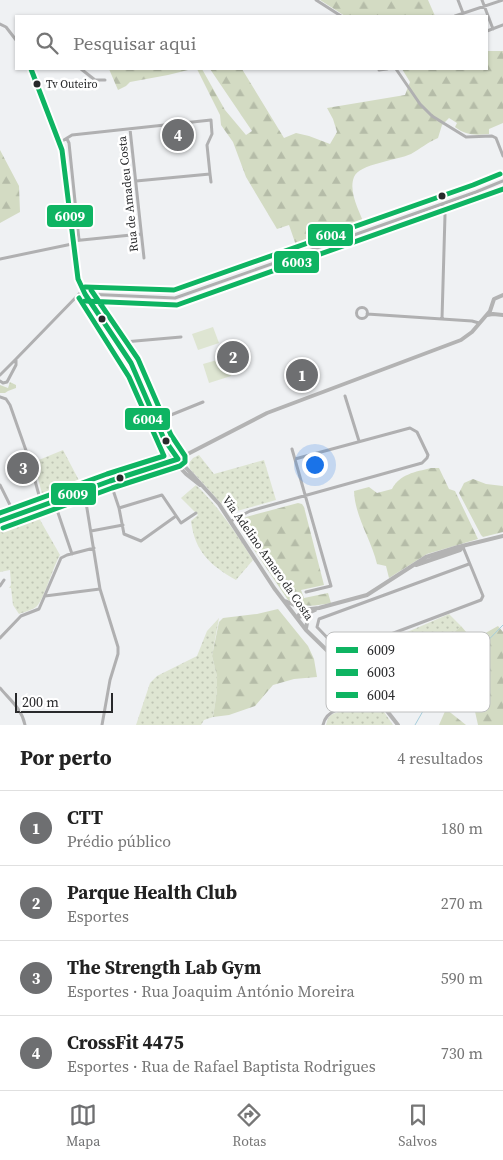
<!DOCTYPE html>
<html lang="pt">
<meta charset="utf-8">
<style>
body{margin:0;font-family:"Source Serif 4",serif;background:#f6f6f6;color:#222}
.scale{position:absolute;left:15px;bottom:12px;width:98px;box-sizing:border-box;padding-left:5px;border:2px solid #28292b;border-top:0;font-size:14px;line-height:18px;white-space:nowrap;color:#28292b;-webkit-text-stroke:4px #fff;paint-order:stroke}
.you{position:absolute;left:314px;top:464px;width:18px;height:18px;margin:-12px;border:4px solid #fff;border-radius:50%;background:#1a73e8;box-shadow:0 0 0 8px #1a73e833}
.badge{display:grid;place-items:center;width:32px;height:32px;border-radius:50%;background:#6e6f71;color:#fff;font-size:16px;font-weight:700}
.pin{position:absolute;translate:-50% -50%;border:2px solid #fff;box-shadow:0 1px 5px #0006}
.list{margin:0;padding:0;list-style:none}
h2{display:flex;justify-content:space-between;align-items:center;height:65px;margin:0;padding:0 20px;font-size:21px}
h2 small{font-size:16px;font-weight:400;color:#767676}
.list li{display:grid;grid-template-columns:32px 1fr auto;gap:15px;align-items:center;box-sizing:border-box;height:75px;padding:0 20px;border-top:1px solid #e0e0e0}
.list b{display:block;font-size:19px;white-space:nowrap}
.list p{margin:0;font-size:16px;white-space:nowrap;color:#767676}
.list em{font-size:16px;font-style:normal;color:#767676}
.icon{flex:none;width:28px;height:28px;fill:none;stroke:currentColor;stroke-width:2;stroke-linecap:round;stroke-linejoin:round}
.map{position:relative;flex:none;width:503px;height:725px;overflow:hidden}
.search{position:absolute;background:#fff;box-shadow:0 1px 4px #0004;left:15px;right:15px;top:15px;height:55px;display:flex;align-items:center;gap:12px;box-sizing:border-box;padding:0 18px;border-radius:0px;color:#767676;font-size:19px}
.sheet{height:365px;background:#fff}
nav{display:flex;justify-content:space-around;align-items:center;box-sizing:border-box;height:70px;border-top:1px solid #e0e0e0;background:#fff;font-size:14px;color:#767676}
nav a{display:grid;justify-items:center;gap:2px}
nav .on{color:#6e6f71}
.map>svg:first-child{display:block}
.grass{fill:url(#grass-dots)}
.forest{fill:url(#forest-firs)}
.park{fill:#dee5d2}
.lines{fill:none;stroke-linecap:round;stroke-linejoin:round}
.stream{stroke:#a6cddb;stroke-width:1}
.minor{stroke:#b0b0b1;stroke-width:3}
.major{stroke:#b3b3b3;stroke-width:4}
.bus-1-casing{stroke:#fff;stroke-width:9}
.bus-2-casing{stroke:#fff;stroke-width:9}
.bus-3-casing{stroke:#fff;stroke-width:9}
.bus-1{stroke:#0eb462;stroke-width:5}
.bus-2{stroke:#0eb462;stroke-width:5}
.bus-3{stroke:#0eb462;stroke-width:5}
.bus-dot{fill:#28292b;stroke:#fff;stroke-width:2}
.labels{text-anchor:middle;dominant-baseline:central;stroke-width:5;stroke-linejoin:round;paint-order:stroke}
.bus-label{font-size:11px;fill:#28292b;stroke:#fff;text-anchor:start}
.street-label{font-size:12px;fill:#28292b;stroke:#fff}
.key{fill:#fff;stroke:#bebfbf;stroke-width:1}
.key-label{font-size:14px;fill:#28292b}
.line-badge{stroke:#fff;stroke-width:2}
.badge-label{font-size:14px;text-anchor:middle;font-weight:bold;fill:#fff}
</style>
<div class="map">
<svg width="503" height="725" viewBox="0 0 503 725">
<defs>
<pattern id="grass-dots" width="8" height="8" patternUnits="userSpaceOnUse" patternTransform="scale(1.25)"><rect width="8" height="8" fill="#dee5d2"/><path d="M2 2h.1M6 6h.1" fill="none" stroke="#bec4b4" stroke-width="1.8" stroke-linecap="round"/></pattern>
<pattern id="forest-firs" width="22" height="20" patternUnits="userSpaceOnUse" patternTransform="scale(1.25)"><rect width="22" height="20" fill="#d3dbc3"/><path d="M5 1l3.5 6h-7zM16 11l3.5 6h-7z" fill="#b5bca8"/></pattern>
</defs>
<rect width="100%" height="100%" fill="#eff1f3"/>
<!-- grass -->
<path class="grass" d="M 63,450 L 83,488 L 44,502 L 34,462 Z
M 199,455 L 214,474 L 264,460 L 276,500 L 230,513 L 190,469 L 189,463 L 193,458 Z
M 196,485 C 219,507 236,533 253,560 L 236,580 C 210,565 195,552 191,521 L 198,515 L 181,498 Z
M 35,511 L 60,555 C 53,567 44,599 37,606 C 33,610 24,612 19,614 L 13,605 L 11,588 L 9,588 L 11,585 L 10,570 L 0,572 L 0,525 Z
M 449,614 L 461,626 L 436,649 L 464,668 L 440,698 L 426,702 L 400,678 L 399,663 L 396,657 L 398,636 Z
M 219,618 L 212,656 L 217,676 L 217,691 L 213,717 L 204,720 L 201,725 L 136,725 L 150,683 L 157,676 L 197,656 L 207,631 Z
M 377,707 L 382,709 L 393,725 L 326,725 C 327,722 327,719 329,717 C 335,709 367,708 377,707 Z"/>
<!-- forest -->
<path class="forest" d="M 320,0 L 428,0 L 435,16 L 345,16 Z
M 487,51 L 503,51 L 503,123 L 489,129 L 489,134 C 476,135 466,136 455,127 L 457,123 L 449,118 L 442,125 L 438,138 C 428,142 420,149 411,154 C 398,160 359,164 354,177 C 348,192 360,212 365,226 L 298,251 L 289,225 L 277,229 L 246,177 L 233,142 L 221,125 L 220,115 L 197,69 L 202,69 L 225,110 L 246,135 L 252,131 L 210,69 L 242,69 L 284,138 L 296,133 L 309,136 L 330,144 L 337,132 L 333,119 L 327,108 L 405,95 L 410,82 L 402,69 L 487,69 Z
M 109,69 L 192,69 L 168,75 L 130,82 L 126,86 L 118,90 Z
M 0,150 L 19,186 L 20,212 L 0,223 Z
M 10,382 L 16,385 L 16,388 L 8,391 L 5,393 L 0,393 L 0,385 L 8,388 Z
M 431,468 L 439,468 L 449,489 L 455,491 L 478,539 L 427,554 L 389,578 L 386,566 L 377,564 C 371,539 355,517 354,491 L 369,487 L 377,493 L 392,489 C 400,474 415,472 431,468 Z
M 473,479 L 486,484 L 503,486 L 503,532 L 483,537 L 481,535 L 459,493 L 464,483 Z
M 298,503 L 302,504 L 304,507 L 324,585 L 301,590 L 304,598 L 328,593 L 331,603 C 315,606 303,608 288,600 L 240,529 L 243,525 L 242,521 L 246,517 Z
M 278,609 L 308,646 L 314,659 L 317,677 L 294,679 L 273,685 L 255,706 L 229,715 L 213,717 L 217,691 L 217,676 L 212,656 L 219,622 L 223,618 L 257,614 Z
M 461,626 L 473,640 L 498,626 L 503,632 L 503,725 L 478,725 L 472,698 L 468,669 L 436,649 Z
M 446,709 L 466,725 L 439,725 Z"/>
<!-- park -->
<path class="park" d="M 213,327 L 219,343 L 198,350 L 192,334 Z
M 224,358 L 231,376 L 209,383 L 203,364 Z"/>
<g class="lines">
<!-- stream -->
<path class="stream" d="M 415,725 L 423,711 L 425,702 L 439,695 L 464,665 L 503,625"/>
<!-- minor -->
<path class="minor" d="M 316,0 L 341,16
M 458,0 L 463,13
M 482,0 L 493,29
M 455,16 L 503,0
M 0,24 L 6,27 L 16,40
M 487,31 L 503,25
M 31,69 L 62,150 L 78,279 C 90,309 114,335 131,363 C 149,394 158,429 174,461
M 81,69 L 95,80 L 105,80
M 379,69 L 379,70 L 387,69
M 396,69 L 420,104 L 432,116 L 466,137 L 492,136 L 496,138 L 503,156
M 130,129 L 144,258
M 67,139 L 69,143 L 79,240
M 59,143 L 72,135 L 211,120 L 212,134 L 207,145 L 210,174
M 136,181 L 210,174 L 211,182
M 72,241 L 141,234
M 0,259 L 72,244
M 85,294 L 175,298 L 476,192 L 503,181
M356.5 313a5.5 5.5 0 1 1 11 0a5.5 5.5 0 1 1-11 0Z
M 367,314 L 472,321 L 479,323
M 442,319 L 445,215 L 443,204
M 119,345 L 124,342 L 181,337
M 16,359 L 83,290
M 0,375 L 16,359 L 16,365 L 7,382 L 3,383 L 0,381
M 345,396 L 359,441
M 0,397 L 6,399 L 10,405 L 29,459 L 42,506
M 156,421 L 203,402
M 166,441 L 178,459
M 292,449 L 331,586 L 306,592
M 110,481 L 119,508 L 124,534 L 141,541 L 176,516
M 0,485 L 15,515
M 84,490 L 100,589 L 118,647 L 118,654 L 110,680 L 102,725
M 54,501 L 72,554
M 119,508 L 162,495 L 181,523 L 196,513
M 231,521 L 250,511 L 422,463 L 427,458 L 428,455 L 417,432 L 410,428 L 295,459
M 91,531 L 123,525
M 463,547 L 483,596 L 481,600 L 346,651 L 339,650 L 317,627 L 319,619 L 469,564
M 0,586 L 4,580
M 45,596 L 100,589
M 0,638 L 21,616 L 39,609 L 61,558 L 67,555 L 94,548
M 0,688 C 10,700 22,709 25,725
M 323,725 C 328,701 363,710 380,702"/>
<!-- major -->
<path class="major" d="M 487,315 L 493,314 L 503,315
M 178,459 L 219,504 L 274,588 L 306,630 L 380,702 L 398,725
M 174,461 L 186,474 L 200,485
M 0,521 L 110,481 L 178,459 L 267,413 L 461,340 L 472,332 L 490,311 L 494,299 L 503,295
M 416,565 L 460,550 L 463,547
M 285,601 L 304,609
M 297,618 L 302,610 L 319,608 L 367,595 L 426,557 L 458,547 L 503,536
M 297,618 L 315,610
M 306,628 L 309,613"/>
<!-- bus-1 casing -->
<g class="bus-1-casing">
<path id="bus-1" d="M 0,521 L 110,481 L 178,459 L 164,439 L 131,363 L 85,294 L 78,279 L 62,150 L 31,69"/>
</g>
<!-- bus-2 casing -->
<g class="bus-2-casing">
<path id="bus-2" d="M 85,301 L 177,305 L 503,189
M 3,528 L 112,488 L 180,466 L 185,462 L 185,456 L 171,435 L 138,359 L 91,290"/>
</g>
<!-- bus-3 casing -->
<g class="bus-3-casing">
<path id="bus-3" d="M 85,287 L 174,290 L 473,185 L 500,174
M 0,513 L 107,474 L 164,456 L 129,377 L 79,298"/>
</g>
<!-- bus-1 -->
<use href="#bus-1" class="bus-1"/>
<!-- bus-2 -->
<use href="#bus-2" class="bus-2"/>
<!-- bus-3 -->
<use href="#bus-3" class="bus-3"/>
</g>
<!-- markers -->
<g class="bus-dot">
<circle cx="37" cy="84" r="4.5"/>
<circle cx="442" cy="196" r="4.5"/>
<circle cx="102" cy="319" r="4.5"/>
<circle cx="166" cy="441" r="4.5"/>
<circle cx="120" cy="478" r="4.5"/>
</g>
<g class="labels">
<!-- bus labels -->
<g class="bus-label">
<text x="46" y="84">Tv Outeiro</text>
</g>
<!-- street labels -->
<g class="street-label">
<text transform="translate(128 194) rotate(-96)">Rua de Amadeu Costa</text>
<text transform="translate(268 558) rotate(55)">Via Adelino Amaro da Costa</text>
</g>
</g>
<!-- legend -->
<rect x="326" y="632" width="164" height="80" rx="8" class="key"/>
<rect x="336" y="647" width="22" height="6" fill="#0eb462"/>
<rect x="336" y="669" width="22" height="7" fill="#0eb462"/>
<rect x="336" y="692" width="22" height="6" fill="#0eb462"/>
<g class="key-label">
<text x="367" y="655">6009</text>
<text x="367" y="677">6003</text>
<text x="367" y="700">6004</text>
</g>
<g class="line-badge">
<rect x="46" y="204" width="48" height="24" rx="5" fill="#0eb462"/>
<rect x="307" y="223" width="47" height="24" rx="5" fill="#0eb462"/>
<rect x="273" y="250" width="47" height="24" rx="5" fill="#0eb462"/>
<rect x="124" y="407" width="47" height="24" rx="5" fill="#0eb462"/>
<rect x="50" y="482" width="47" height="24" rx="5" fill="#0eb462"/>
</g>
<g class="badge-label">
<text x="70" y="221">6009</text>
<text x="331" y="240">6004</text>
<text x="297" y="267">6003</text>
<text x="148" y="424">6004</text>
<text x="73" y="499">6009</text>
</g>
</svg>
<div class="scale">200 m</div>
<div class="you"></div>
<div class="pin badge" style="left:302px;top:375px">1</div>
<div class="pin badge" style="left:233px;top:357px">2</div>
<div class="pin badge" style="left:23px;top:468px">3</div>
<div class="pin badge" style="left:178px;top:135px">4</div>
<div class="search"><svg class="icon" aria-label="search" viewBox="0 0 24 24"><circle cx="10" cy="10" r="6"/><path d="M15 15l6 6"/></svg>Pesquisar aqui</div>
</div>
<section class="sheet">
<h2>Por perto<small>4 resultados</small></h2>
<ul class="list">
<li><span class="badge">1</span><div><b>CTT</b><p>Prédio público</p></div><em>180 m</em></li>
<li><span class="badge">2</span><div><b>Parque Health Club</b><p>Esportes</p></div><em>270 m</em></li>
<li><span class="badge">3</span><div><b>The Strength Lab Gym</b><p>Esportes · Rua Joaquim António Moreira</p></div><em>590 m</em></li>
<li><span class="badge">4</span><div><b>CrossFit 4475</b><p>Esportes · Rua de Rafael Baptista Rodrigues</p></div><em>730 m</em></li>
</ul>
</section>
<nav>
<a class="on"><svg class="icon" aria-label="map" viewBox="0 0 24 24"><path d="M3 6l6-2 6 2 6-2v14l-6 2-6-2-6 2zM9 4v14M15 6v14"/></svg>Mapa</a>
<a><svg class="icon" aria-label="directions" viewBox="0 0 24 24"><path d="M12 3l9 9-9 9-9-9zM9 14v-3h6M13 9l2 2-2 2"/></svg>Rotas</a>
<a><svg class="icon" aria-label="saved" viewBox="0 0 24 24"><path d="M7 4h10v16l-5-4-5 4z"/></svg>Salvos</a>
</nav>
